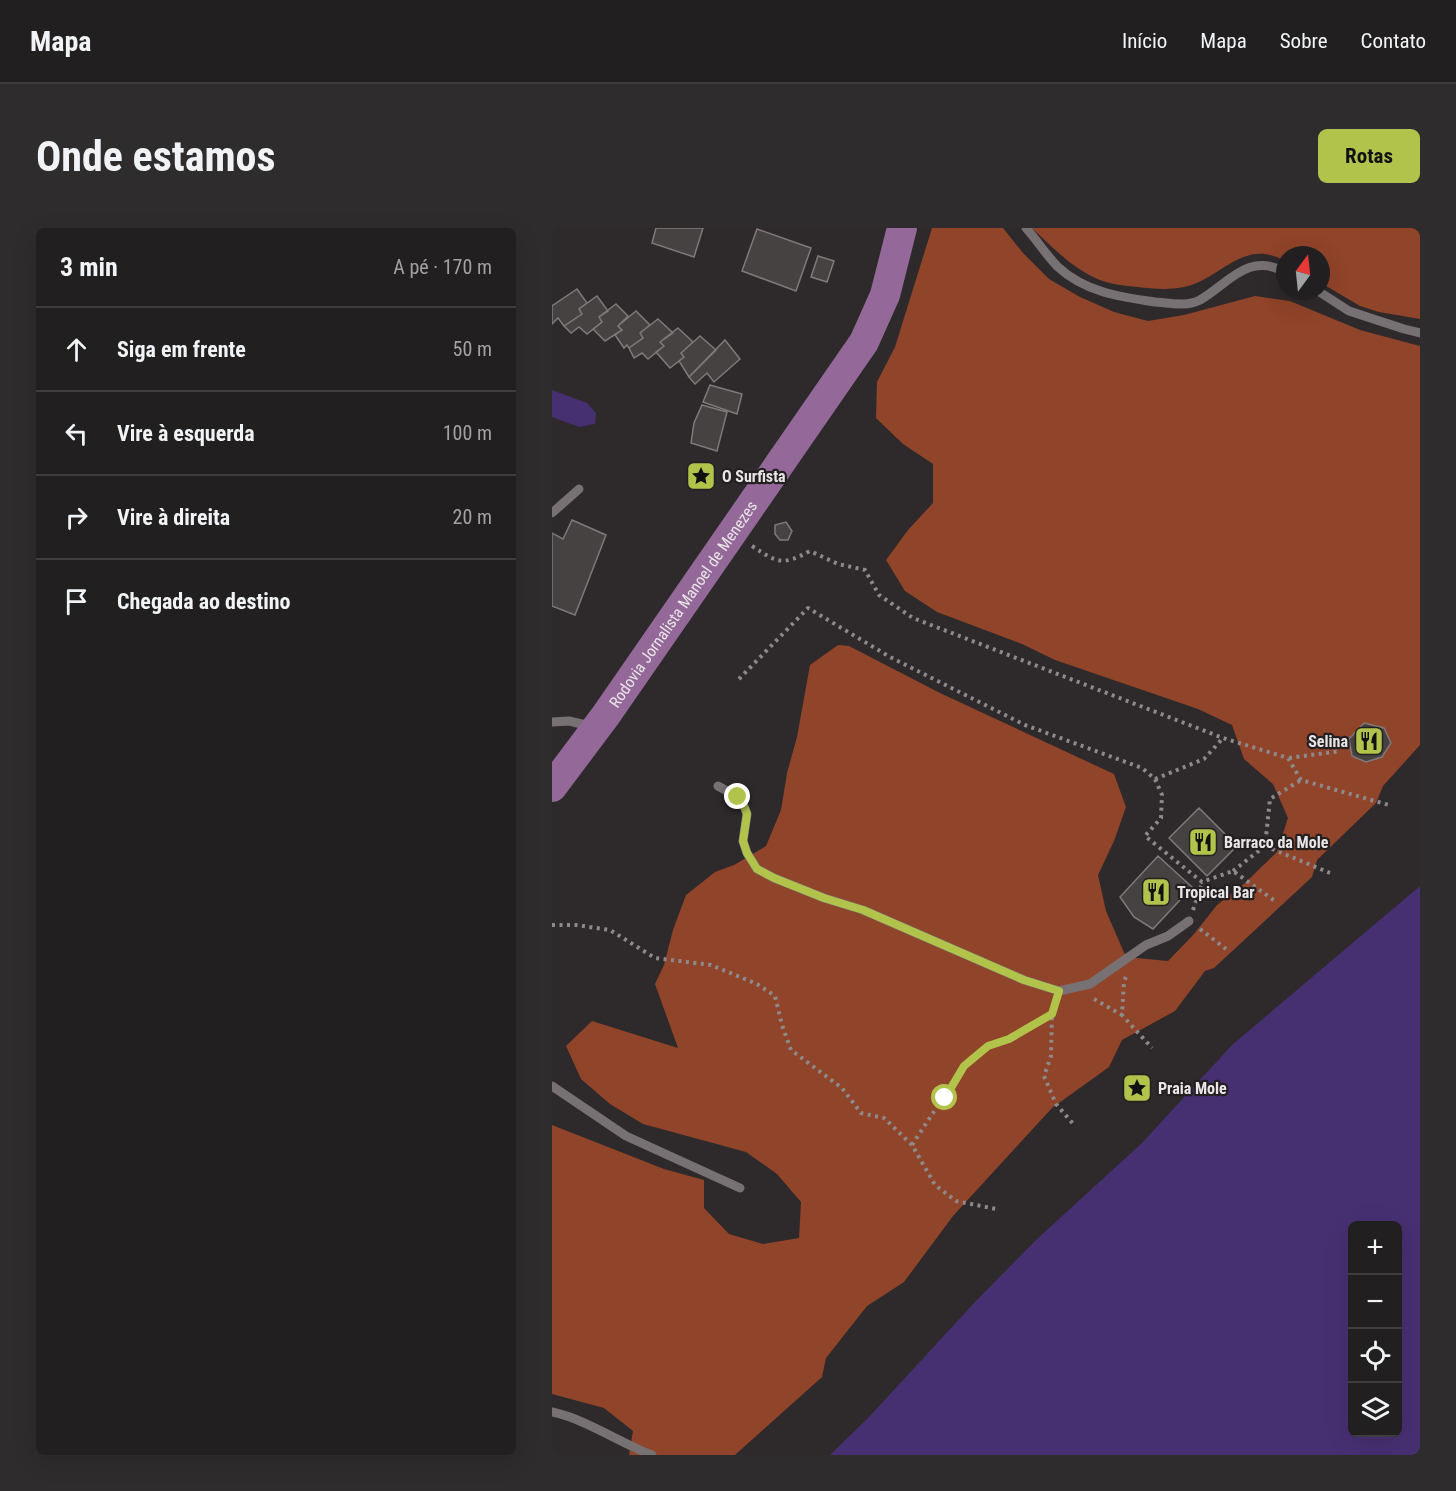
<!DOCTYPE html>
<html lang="pt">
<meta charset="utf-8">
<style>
body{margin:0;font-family:"Roboto Condensed",sans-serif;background:#2e2c2d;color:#f1f3f6}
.controls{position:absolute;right:18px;bottom:18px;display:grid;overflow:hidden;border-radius:9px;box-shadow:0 6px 24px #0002}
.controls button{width:54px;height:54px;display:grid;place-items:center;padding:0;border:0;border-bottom:2px solid #3f3d3e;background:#221f20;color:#f1f3f6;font:30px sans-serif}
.compass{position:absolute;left:724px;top:18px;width:54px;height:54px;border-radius:50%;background:#221f20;box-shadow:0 6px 24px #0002;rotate:15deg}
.stop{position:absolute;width:18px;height:18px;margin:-14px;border:4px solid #b2c34c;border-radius:50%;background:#fff}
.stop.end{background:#b2c34c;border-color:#fff;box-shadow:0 2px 6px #0008}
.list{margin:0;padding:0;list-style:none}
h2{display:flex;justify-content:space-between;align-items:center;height:78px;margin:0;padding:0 24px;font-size:26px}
h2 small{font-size:20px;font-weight:400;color:#a2a2a5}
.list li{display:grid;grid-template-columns:39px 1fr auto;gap:18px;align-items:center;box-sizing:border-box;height:84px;padding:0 24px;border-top:2px solid #3f3d3e}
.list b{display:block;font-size:22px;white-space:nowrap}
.list em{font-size:20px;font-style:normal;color:#a2a2a5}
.icon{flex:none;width:33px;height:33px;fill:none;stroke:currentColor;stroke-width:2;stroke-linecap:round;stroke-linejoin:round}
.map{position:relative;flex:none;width:868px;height:1227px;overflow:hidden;border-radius:9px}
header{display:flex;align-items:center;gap:36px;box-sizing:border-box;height:84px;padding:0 30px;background:#221f20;border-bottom:2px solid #3f3d3e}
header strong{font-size:28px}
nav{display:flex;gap:33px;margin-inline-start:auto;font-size:21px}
.intro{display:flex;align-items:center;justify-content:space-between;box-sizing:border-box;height:144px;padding:0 36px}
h1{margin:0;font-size:42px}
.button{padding:15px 27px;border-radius:9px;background:#b2c34c;color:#111;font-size:21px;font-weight:700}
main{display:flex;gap:36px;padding:0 36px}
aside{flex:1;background:#221f20;border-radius:9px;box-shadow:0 6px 24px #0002}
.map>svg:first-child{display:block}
.forest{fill:#904429}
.water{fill:#473072;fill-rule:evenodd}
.building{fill:#474242;stroke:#80797a;stroke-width:1.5}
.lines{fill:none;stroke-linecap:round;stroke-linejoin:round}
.path{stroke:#8e8a8c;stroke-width:4;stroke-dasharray:3 4.5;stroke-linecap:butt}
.service{stroke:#777174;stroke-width:9}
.primary{stroke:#946999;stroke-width:30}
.route{stroke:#b2c34c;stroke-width:8}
.labels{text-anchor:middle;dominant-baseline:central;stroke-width:4.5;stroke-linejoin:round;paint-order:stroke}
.poi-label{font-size:16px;font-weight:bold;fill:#e9e5e7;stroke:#241f21;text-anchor:start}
.street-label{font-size:16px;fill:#e9e5e7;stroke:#241f21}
</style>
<header>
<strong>Mapa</strong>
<nav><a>Início</a><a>Mapa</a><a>Sobre</a><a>Contato</a></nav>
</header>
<div class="intro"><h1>Onde estamos</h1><a class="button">Rotas</a></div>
<main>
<aside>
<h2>3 min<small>A pé · 170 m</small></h2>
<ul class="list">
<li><svg class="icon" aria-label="ahead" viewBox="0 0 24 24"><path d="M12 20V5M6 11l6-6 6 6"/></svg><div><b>Siga em frente</b></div><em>50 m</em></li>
<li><svg class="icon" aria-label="left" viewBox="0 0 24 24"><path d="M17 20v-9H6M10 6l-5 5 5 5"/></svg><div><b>Vire à esquerda</b></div><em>100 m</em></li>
<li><svg class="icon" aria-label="right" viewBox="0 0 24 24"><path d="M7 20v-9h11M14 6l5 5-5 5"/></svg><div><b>Vire à direita</b></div><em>20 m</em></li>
<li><svg class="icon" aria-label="arrive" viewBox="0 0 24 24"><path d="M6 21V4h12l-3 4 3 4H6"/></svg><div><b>Chegada ao destino</b></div></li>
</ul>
</aside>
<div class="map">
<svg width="868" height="1227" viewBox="0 0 868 1227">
<rect width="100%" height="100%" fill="#2e292b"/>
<!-- forest -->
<path class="forest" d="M 380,0 L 451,0 L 471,25 L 497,51 L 528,69 L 562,84 L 596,93 L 632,87 L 703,68 L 738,73 L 808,102 L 868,118 L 868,517 L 831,558 L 824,575 L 765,632 L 760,649 L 662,740 L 653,743 L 623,783 L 570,812 L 557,839 L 500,880 L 401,988 L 352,1054 L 315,1078 L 274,1130 L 270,1149 L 183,1227 L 77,1227 L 81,1203 L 52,1180 L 0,1166 L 0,897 L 112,941 L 152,952 L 152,980 L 177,1006 L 211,1016 L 247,1010 L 249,974 L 225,946 L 194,924 L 91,896 L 58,876 L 29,851 L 14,818 L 40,793 L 126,820 L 103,756 L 112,737 L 121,702 L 134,667 L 163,644 L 182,637 L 214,618 L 229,582 L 235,545 L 245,509 L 258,437 L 286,417 L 297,418 L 388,465 L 562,546 L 574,579 L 562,613 L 546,647 L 554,683 L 574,729 L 616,733 L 642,706 L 665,677 L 693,655 L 725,624 L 736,590 L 721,556 L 692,531 L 680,497 L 646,481 L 503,432 L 470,416 L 385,384 L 353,363 L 334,332 L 356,302 L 381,275 L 381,236 L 351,216 L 324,190 L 325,154 L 343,119 Z
M 480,0 L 868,0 L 868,91 L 827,84 L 808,78 L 769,55 L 769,27 L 733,27 L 733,33 C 691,9 668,52 632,59 C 618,62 600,61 586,59 C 576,58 564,57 554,54 C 526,46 501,20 480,0 Z"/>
<!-- water -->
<path class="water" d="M 0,162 L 35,175 L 44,185 L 43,196 L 27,199 L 0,189 Z
M 868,658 L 868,1227 L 278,1227 L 317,1189 L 423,1074 L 484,1012 L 590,915 L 680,817 ZM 800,998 L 846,998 L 846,1204 L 800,1204 Z"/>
<!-- building -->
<path class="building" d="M 104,0 L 151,0 L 142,29 L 100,15 Z
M 205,1 L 259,20 L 244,63 L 190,43 Z
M 266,28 L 282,33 L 275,54 L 259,49 Z
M 25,61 L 35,75 L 27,81 L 30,86 L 12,98 L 6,90 L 0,96 L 0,78 Z
M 45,68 L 56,83 L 47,89 L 50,94 L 35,106 L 27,99 L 19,105 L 12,98 L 30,86 L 27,81 Z
M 64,76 L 76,88 L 66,98 L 70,102 L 53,113 L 41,101 L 50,94 L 47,89 Z
M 84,83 L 98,97 L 88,105 L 91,110 L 77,120 L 75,117 L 72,120 L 63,107 L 70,102 L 66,98 Z
M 106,91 L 121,105 L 108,114 L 112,118 L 96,131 L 90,125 L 82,130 L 77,120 L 91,110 L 88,105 Z
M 126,100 L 141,114 L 129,125 L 132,129 L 118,140 L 104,124 L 112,118 L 108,114 Z
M 148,108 L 164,122 L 137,149 L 127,133 L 132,129 L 129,125 Z
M 173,112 L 188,131 L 162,154 L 155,145 L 143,156 L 137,149 Z
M 158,157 L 190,166 L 185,186 L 151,174 Z
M 150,177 L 175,184 L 165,223 L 139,215 L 142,195 Z
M 20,292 L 54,307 L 23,387 L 0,378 L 0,305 L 11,311 Z
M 234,294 L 240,303 L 236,312 L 228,312 L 223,306 L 223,297 Z
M 812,495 L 832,500 L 839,515 L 830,529 L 814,534 L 800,528 L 797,511 Z
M 647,580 L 685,618 L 655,648 L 617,610 Z
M 606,628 L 640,659 L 601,701 L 582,689 L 568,669 Z"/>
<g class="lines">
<!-- path -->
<path class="path" d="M 200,318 C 226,335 230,338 258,323 L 286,336 L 313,342 L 327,367 L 361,390 L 671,510 L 736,530 L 749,552 L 837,577
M 187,451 L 256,380 L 338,429 L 473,497 L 590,540 L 603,551 L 610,567 L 609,590 L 593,608 L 650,654 L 681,643 L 723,673
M 737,530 L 789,523
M 603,551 L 652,531 L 671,510
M 713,618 L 778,645
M 681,643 L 713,618 L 718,571 L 749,552
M 641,682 L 650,655
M 0,697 L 24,697 L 58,702 L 103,730 L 159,737 L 205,756 L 223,768 L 230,797 L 239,822 L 290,860 L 309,885 L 332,890 L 360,917 L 383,957 L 404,973 L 444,981
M 648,701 L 674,721
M 574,749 L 572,753 L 570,787 L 600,820
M 542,771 L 570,787
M 504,775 L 500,786 L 499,828 L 492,848 L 504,876 L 523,898
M 360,917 L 412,838 L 437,818 L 457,811 L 500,786"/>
<!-- service -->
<path class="service" d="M 474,0 C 485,12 494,27 506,39 C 533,64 568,69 603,74 C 617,75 635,79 648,72 C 677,55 696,24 733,44
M 766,63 L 797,83 L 852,101 L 868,105
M 0,285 L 27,261
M 0,494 L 17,493 L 38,498
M 166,558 L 186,569 L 192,578 L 195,586 L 191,613 L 195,625 L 205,641 L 222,650 L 272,670 L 311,682 L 472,752 L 507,763 L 538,756 L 594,717 L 616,708 L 637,693
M 0,858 L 74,908 L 188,960
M 0,1184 C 36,1192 66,1214 100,1227"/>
<!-- primary -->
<path class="primary" id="s1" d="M 0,559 L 54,487 L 312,114 L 333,67 L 350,0"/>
</g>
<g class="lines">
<!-- route -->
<path class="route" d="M 186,569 L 192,578 L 195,586 L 191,613 L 195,625 L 205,641 L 222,650 L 272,670 L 311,682 L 472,752 L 507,763 L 500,786 L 457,811 L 436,818 L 412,838 L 393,870"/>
</g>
<!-- icons -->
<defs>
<g id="sight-square" transform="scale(1.5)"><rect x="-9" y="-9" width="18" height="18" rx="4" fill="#b2c34c" stroke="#241f21"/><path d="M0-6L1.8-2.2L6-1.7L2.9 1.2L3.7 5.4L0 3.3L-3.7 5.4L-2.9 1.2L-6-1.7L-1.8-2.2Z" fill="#111"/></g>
<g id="restaurant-square" transform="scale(1.5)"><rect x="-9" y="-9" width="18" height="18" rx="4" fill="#b2c34c" stroke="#241f21"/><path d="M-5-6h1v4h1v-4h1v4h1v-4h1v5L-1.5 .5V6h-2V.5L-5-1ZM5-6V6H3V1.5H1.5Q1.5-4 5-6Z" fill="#111"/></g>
</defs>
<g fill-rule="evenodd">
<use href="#sight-square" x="149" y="248"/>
<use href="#restaurant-square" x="817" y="513"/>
<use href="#restaurant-square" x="651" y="614"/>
<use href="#restaurant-square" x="604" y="664"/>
<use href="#sight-square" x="585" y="860"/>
</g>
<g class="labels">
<!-- poi labels -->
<g class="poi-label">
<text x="170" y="248">O Surfista</text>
<text x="796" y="513" text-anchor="end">Selina</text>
<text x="672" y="614">Barraco da Mole</text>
<text x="625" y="664">Tropical Bar</text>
<text x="606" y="860">Praia Mole</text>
</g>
<!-- street labels -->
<g class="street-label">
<text stroke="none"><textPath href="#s1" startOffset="225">Rodovia Jornalista Manoel de Menezes</textPath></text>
</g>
</g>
</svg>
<div class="controls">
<button>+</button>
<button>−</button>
<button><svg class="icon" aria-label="locate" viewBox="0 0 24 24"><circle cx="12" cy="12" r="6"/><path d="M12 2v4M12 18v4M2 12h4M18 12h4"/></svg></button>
<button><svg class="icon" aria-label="layers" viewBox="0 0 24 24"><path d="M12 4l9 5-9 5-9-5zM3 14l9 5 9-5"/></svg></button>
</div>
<svg class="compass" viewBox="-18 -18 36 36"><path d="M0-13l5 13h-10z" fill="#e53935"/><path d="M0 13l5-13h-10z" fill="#a2a2a5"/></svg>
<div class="stop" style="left:393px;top:870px"></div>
<div class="stop end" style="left:186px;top:569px"></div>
</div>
</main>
